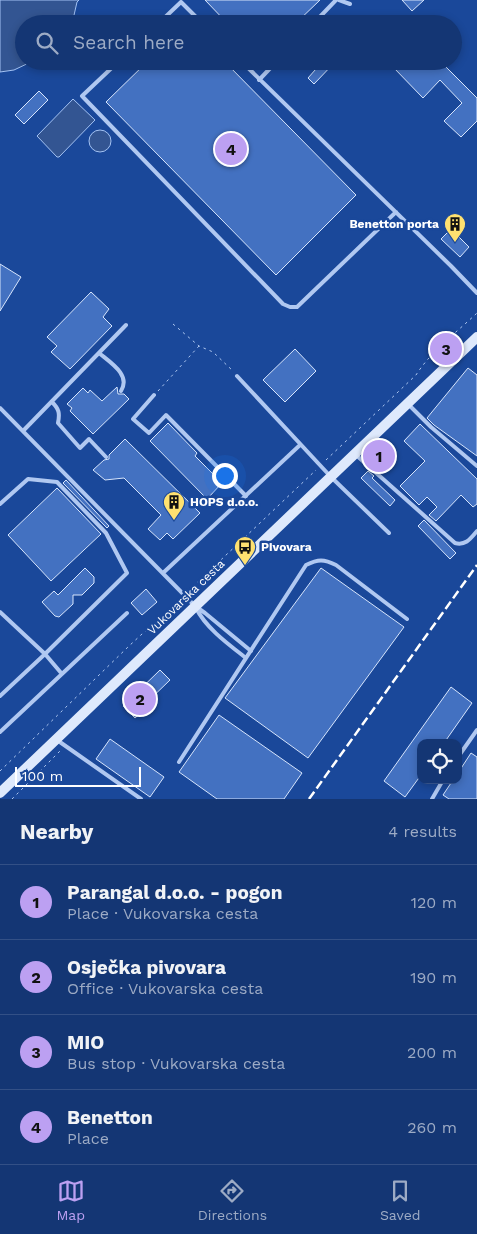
<!DOCTYPE html>
<meta charset="utf-8">
<style>
body{margin:0;font-family:"Work Sans",sans-serif;background:#1d3e79;color:#f1f3f6}
.controls{position:absolute;right:15px;bottom:15px;display:grid;overflow:hidden;border-radius:10px;box-shadow:0 2px 8px #0003}
.controls button{width:45px;height:45px;display:grid;place-items:center;padding:0;border:0;border-bottom:1px solid #335086;background:#143674;color:#f1f3f6;font:25px sans-serif}
.scale{position:absolute;left:15px;bottom:12px;width:126px;box-sizing:border-box;padding-left:5px;border:2px solid #fff;border-top:0;font-size:14px;line-height:18px;white-space:nowrap;color:#fff;-webkit-text-stroke:4px #1a489a;paint-order:stroke}
.you{position:absolute;left:224px;top:475px;width:18px;height:18px;margin:-12px;border:4px solid #fff;border-radius:50%;background:#1a73e8;box-shadow:0 0 0 8px #1a73e833}
.badge{display:grid;place-items:center;width:32px;height:32px;border-radius:50%;background:#bca0f2;color:#111;font-size:16px;font-weight:700}
.pin{position:absolute;translate:-50% -50%;border:2px solid #fff;box-shadow:0 1px 5px #0006}
.list{margin:0;padding:0;list-style:none}
h2{display:flex;justify-content:space-between;align-items:center;height:65px;margin:0;padding:0 20px;font-size:21px}
h2 small{font-size:16px;font-weight:400;color:#9dabc5}
.list li{display:grid;grid-template-columns:32px 1fr auto;gap:15px;align-items:center;box-sizing:border-box;height:75px;padding:0 20px;border-top:1px solid #335086}
.list b{display:block;font-size:19px;white-space:nowrap}
.list p{margin:0;font-size:16px;white-space:nowrap;color:#9dabc5}
.list em{font-size:16px;font-style:normal;color:#9dabc5}
.icon{flex:none;width:28px;height:28px;fill:none;stroke:currentColor;stroke-width:2;stroke-linecap:round;stroke-linejoin:round}
.map{position:relative;flex:none;width:477px;height:799px;overflow:hidden}
.search{position:absolute;background:#143674;box-shadow:0 2px 8px #0003;left:15px;right:15px;top:15px;height:55px;display:flex;align-items:center;gap:12px;box-sizing:border-box;padding:0 18px;border-radius:28px;color:#9dabc5;font-size:19px}
.sheet{height:365px;background:#143674}
nav{display:flex;justify-content:space-around;align-items:center;box-sizing:border-box;height:70px;border-top:1px solid #335086;background:#143674;font-size:14px;color:#9dabc5}
nav a{display:grid;justify-items:center;gap:2px}
nav .on{color:#bca0f2}
.map>svg:first-child{display:block}
.water{fill:#335592;stroke:#a3c2f3}
.building{fill:#4371c1;stroke:#d7e5fc}
.lines{fill:none;stroke-linecap:round;stroke-linejoin:round}
.path{stroke:#b0c8f1;stroke-width:1;stroke-dasharray:2.5 4;stroke-linecap:butt}
.lane{stroke:#b0c8f1;stroke-width:4}
.secondary{stroke:#dee9fc;stroke-width:10}
.rail{stroke:#fff;stroke-width:2.5;stroke-dasharray:9 4;stroke-linecap:butt}
.labels{text-anchor:middle;dominant-baseline:central;stroke-width:5;stroke-linejoin:round;paint-order:stroke}
.poi-label{font-size:12px;font-weight:bold;fill:#fff;stroke:#1a489a;text-anchor:start}
.street-label{font-size:12px;fill:#fff;stroke:#1a489a}
</style>
<div class="map">
<svg width="477" height="799" viewBox="0 0 477 799">
<rect width="100%" height="100%" fill="#1a489a"/>
<!-- water -->
<path class="water" d="M 0,0 L 79,0 L 77,2 L 72,24 L 24,24 L 24,61 L 33,61 L 14,70 L 0,72 Z
M 73,99 L 95,120 L 59,157 L 57,157 L 37,136 Z
M89 141a11 11 0 1 1 22 0a11 11 0 1 1-22 0Z"/>
<!-- building -->
<path class="building" d="M 205,0 L 320,0 L 295,24 L 228,24 Z
M 402,0 L 424,0 L 412,11 Z
M 148,61 L 224,61 L 356,195 L 276,275 L 106,102 Z
M 323,61 L 336,61 L 314,84 L 308,78 Z
M 399,61 L 440,61 L 477,98 L 477,121 L 461,137 L 444,121 L 462,103 L 440,80 L 423,98 L 393,67 Z
M 39,91 L 48,100 L 24,124 L 15,115 Z
M 451,229 L 469,247 L 460,257 L 441,239 Z
M 0,264 L 21,277 L 0,311 Z
M 91,292 L 109,309 L 103,317 L 112,326 L 70,369 L 51,352 L 57,346 L 47,337 Z
M 295,349 L 316,371 L 285,402 L 263,380 Z
M 468,368 L 477,375 L 477,456 L 434,425 L 427,418 Z
M 117,387 L 118,394 L 124,394 L 129,399 L 93,434 L 70,411 L 72,408 L 67,404 L 83,388 L 88,393 L 90,390 L 102,401 Z
M 168,423 L 197,453 L 195,456 L 222,483 L 207,499 L 150,441 Z
M 420,424 L 477,479 L 477,504 L 473,507 L 461,495 L 436,521 L 429,515 L 437,507 L 427,497 L 419,505 L 400,486 L 425,461 L 404,441 Z
M 125,439 L 200,513 L 173,539 L 167,533 L 160,540 L 148,529 L 161,515 L 124,478 L 105,480 L 93,470 L 104,460 L 109,459 L 109,455 Z
M 379,451 L 389,461 L 379,471 L 369,461 Z
M 368,471 L 374,476 L 372,478 L 395,500 L 390,506 L 361,478 Z
M 66,480 L 109,526 L 107,528 L 63,483 Z
M 57,488 L 101,534 L 51,581 L 8,535 Z
M 424,520 L 456,553 L 450,559 L 418,526 Z
M 85,568 L 94,577 L 94,583 L 82,595 L 73,595 L 73,604 L 59,617 L 55,616 L 42,602 L 54,591 L 58,595 Z
M 321,568 L 404,627 L 308,758 L 225,698 Z
M 146,589 L 157,602 L 142,615 L 131,603 Z
M 160,670 L 170,680 L 142,707 L 144,710 L 135,718 L 123,706 Z
M 451,687 L 472,703 L 444,743 L 421,743 L 421,775 L 405,797 L 384,781 Z
M 219,715 L 302,773 L 284,799 L 217,799 L 179,772 Z
M 110,739 L 164,777 L 150,797 L 96,759 Z
M 471,753 L 477,757 L 477,799 L 449,799 L 443,795 L 453,780 L 458,780 L 458,773 Z"/>
<g class="lines">
<!-- path -->
<path class="path" d="M 173,324 L 199,346 L 213,352 L 233,371
M 158,391 L 199,346
M 326,460 L 416,375 C 432,350 456,333 477,313
M 188,591 L 316,470
M 0,771 L 129,646 L 180,599
M 12,799 L 61,750"/>
<!-- lane -->
<path class="lane" d="M 339,0 L 350,4
M 158,24 L 181,2 L 203,24
M 313,24 L 336,0
M 119,61 L 82,96 L 283,304 L 290,307 L 297,307 L 396,212
M 241,61 L 451,266 L 477,293
M 259,80 L 277,61
M 99,353 C 111,363 131,375 121,391
M 237,376 L 331,477 L 389,533
M 154,395 L 133,419 L 149,433 L 166,415 L 246,496
M 52,402 C 59,409 60,413 58,423 L 80,448 L 89,439 L 106,457
M 409,405 L 431,427 L 477,466
M 0,408 L 195,606 L 205,613 L 251,651
M 23,431 L 126,325
M 356,455 L 455,543 C 466,546 471,538 477,531
M 0,504 L 28,479 L 57,482 L 106,533 L 127,573 L 45,654 L 0,612
M 163,573 L 300,445
M 196,608 C 206,628 228,644 246,658
M 0,696 L 45,654 L 62,674
M 0,732 L 127,613
M 57,740 L 141,799
M 458,757 L 477,730
M 179,762 L 306,565 C 318,559 324,559 336,565 L 407,619
M 432,799 L 443,780"/>
<!-- secondary -->
<path class="secondary" d="M 0,793 L 477,337"/>
<!-- rail -->
<path class="rail" d="M 309,799 L 477,565"/>
</g>
<!-- icons -->
<defs>
<g id="building-pin" transform="scale(1.125)"><path d="M0 17L-7.5 6A9.5 9.5 0 1 1 7.5 6Z" fill="#ffe170" stroke="#1a489a"/><path d="M-4-6H4V6H1V3H-1V6H-4ZM-2.5-4.3h1.7v1.8h-1.7ZM.8-4.3h1.7v1.8H.8ZM-2.5-1h1.7V.8h-1.7ZM.8-1h1.7V.8H.8Z" fill="#111"/></g>
<g id="bus-pin" transform="scale(1.125)"><path d="M0 17L-7.5 6A9.5 9.5 0 1 1 7.5 6Z" fill="#ffe170" stroke="#1a489a"/><path d="M-5-6H5V4H4V6H2V4H-2V6H-4V4H-5ZM-3.5-4V0h7V-4ZM-3.5 1.2v1.5H-2V1.2ZM2 1.2v1.5H3.5V1.2Z" fill="#111"/></g>
</defs>
<g fill-rule="evenodd">
<use href="#building-pin" x="455" y="224"/>
<use href="#building-pin" x="174" y="502"/>
<use href="#bus-pin" x="245" y="547"/>
</g>
<g class="labels">
<!-- poi labels -->
<g class="poi-label">
<text x="439" y="224" text-anchor="end">Benetton porta</text>
<text x="190" y="502">HOPS d.o.o.</text>
<text x="261" y="547">Pivovara</text>
</g>
<!-- street labels -->
<g class="street-label">
<text transform="translate(186 597) rotate(-44)">Vukovarska cesta</text>
</g>
</g>
</svg>
<div class="controls">
<button><svg class="icon" aria-label="locate" viewBox="0 0 24 24"><circle cx="12" cy="12" r="6"/><path d="M12 2v4M12 18v4M2 12h4M18 12h4"/></svg></button>
</div>
<div class="scale">100 m</div>
<div class="you"></div>
<div class="pin badge" style="left:379px;top:456px">1</div>
<div class="pin badge" style="left:140px;top:699px">2</div>
<div class="pin badge" style="left:446px;top:349px">3</div>
<div class="pin badge" style="left:231px;top:149px">4</div>
<div class="search"><svg class="icon" aria-label="search" viewBox="0 0 24 24"><circle cx="10" cy="10" r="6"/><path d="M15 15l6 6"/></svg>Search here</div>
</div>
<section class="sheet">
<h2>Nearby<small>4 results</small></h2>
<ul class="list">
<li><span class="badge">1</span><div><b>Parangal d.o.o. - pogon</b><p>Place · Vukovarska cesta</p></div><em>120 m</em></li>
<li><span class="badge">2</span><div><b>Osječka pivovara</b><p>Office · Vukovarska cesta</p></div><em>190 m</em></li>
<li><span class="badge">3</span><div><b>MIO</b><p>Bus stop · Vukovarska cesta</p></div><em>200 m</em></li>
<li><span class="badge">4</span><div><b>Benetton</b><p>Place</p></div><em>260 m</em></li>
</ul>
</section>
<nav>
<a class="on"><svg class="icon" aria-label="map" viewBox="0 0 24 24"><path d="M3 6l6-2 6 2 6-2v14l-6 2-6-2-6 2zM9 4v14M15 6v14"/></svg>Map</a>
<a><svg class="icon" aria-label="directions" viewBox="0 0 24 24"><path d="M12 3l9 9-9 9-9-9zM9 14v-3h6M13 9l2 2-2 2"/></svg>Directions</a>
<a><svg class="icon" aria-label="saved" viewBox="0 0 24 24"><path d="M7 4h10v16l-5-4-5 4z"/></svg>Saved</a>
</nav>
